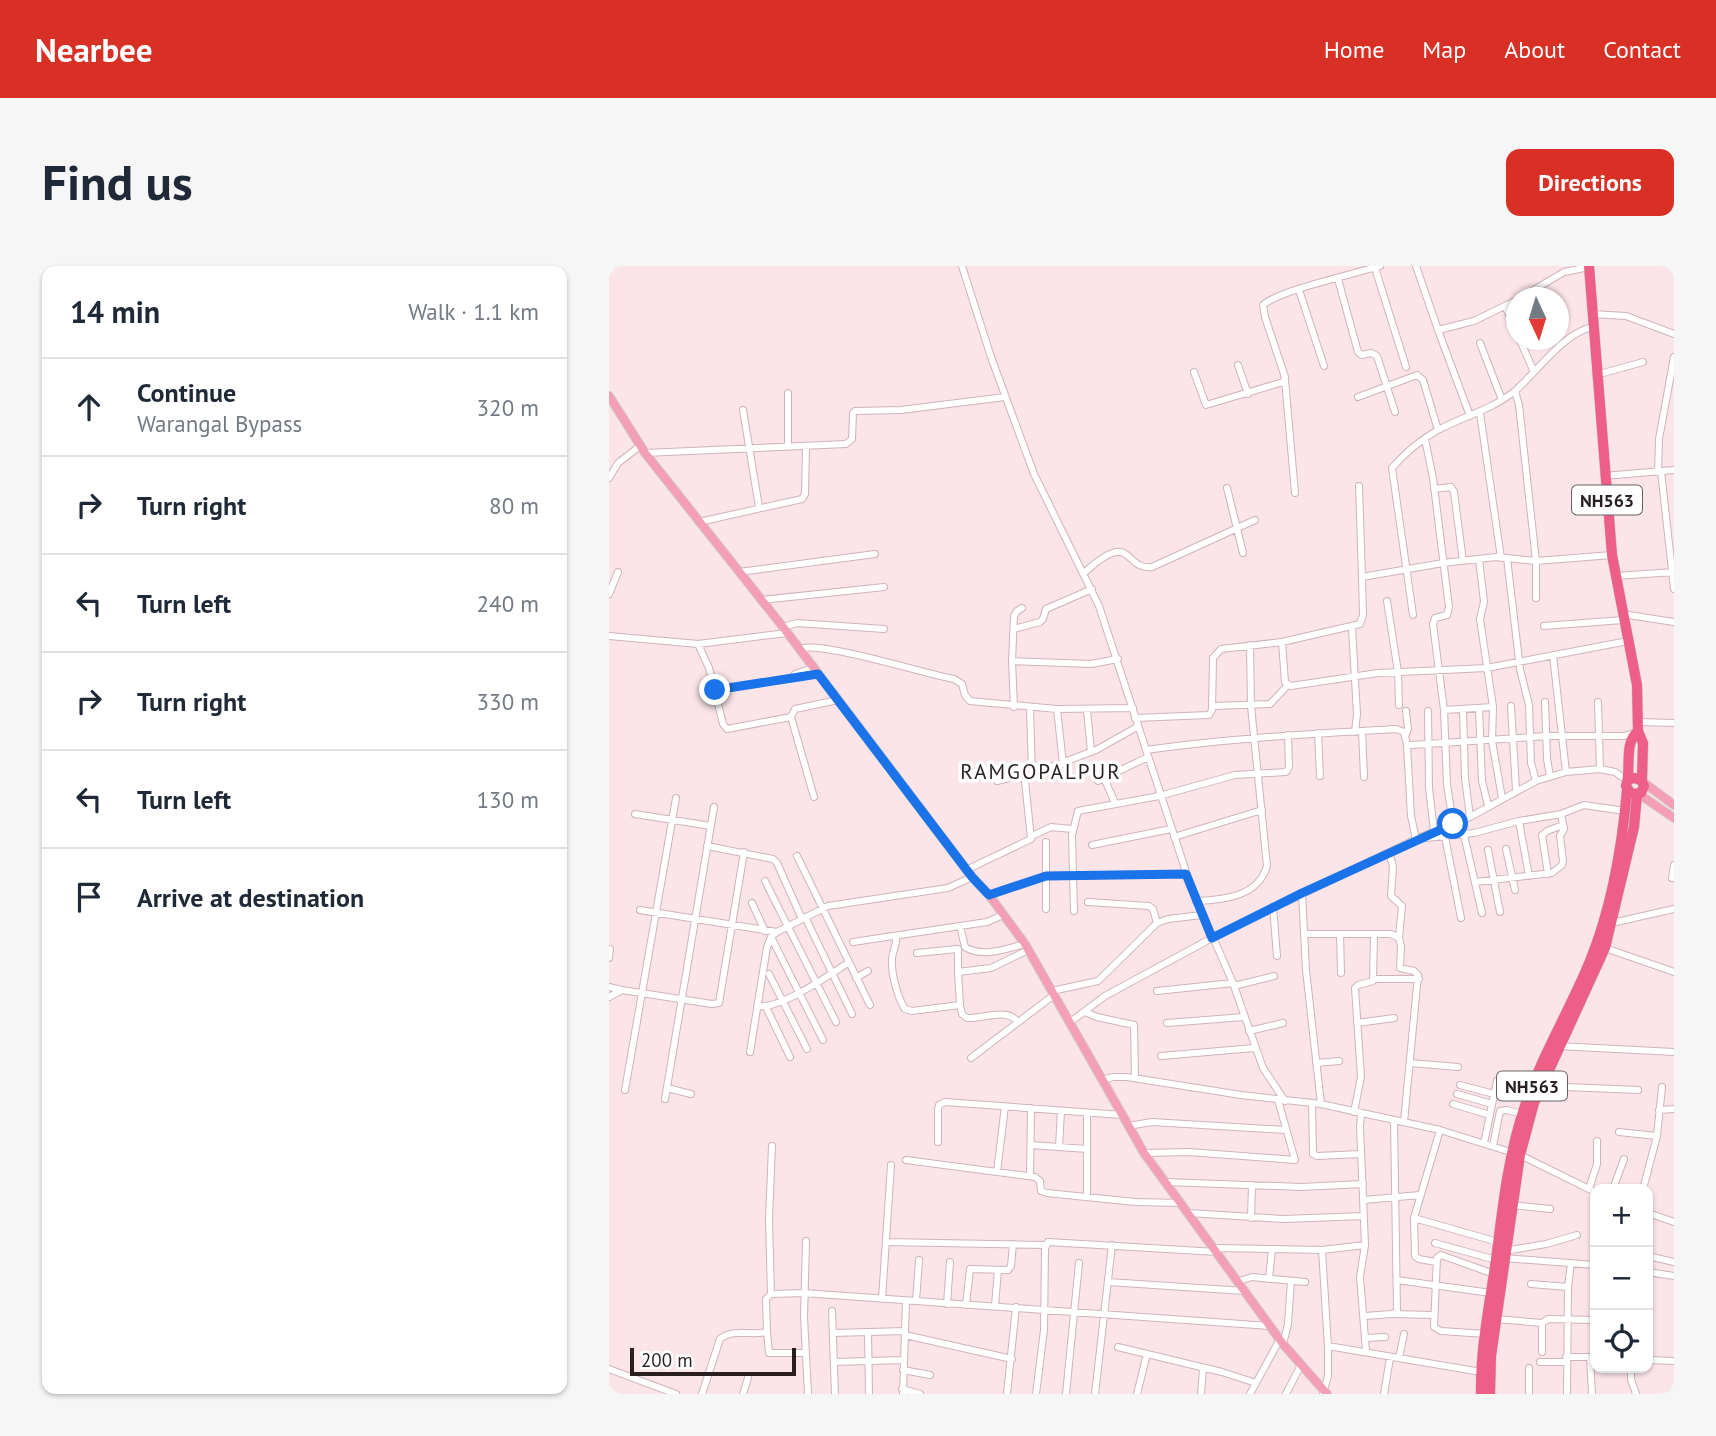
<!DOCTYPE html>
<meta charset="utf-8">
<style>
body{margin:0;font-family:"PT Sans",sans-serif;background:#f6f6f7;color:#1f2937}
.controls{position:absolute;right:21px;bottom:21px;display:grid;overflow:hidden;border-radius:14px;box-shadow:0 2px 5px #0004}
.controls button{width:63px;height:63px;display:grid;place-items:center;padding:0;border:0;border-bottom:2px solid #e0e1e3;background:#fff;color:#1f2937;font:35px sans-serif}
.compass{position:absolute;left:897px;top:21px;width:63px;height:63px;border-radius:50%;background:#fff;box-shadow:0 2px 5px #0004;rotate:176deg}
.scale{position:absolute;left:21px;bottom:18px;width:166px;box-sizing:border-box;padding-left:7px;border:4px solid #291f21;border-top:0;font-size:19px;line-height:24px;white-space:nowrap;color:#291f21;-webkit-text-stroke:5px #fff;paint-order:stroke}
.stop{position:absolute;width:21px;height:21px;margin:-16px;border:5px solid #1a73e8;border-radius:50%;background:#fff}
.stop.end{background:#1a73e8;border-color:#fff;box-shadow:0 2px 7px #0008}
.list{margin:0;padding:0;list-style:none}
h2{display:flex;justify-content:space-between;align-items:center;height:91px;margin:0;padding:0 28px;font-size:30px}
h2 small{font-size:23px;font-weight:400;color:#747a83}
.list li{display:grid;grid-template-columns:46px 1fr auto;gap:21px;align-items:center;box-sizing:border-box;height:98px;padding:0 28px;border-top:2px solid #e0e1e3}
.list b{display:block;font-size:26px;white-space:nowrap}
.list p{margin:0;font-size:23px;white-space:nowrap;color:#747a83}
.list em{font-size:23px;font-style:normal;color:#747a83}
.icon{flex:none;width:38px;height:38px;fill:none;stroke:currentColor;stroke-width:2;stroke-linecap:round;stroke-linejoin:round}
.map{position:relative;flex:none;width:1065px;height:1128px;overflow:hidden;border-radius:14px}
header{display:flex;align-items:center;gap:42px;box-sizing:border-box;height:98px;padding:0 35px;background:#d93025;color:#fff}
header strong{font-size:33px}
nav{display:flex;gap:38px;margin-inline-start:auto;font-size:24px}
.intro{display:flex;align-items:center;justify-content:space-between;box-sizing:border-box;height:168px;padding:0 42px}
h1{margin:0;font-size:49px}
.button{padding:18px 32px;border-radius:14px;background:#d93025;color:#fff;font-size:24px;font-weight:700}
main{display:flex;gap:42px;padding:0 42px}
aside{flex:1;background:#fff;border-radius:14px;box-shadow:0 2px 5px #0004}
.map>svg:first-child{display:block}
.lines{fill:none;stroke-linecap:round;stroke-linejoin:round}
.minor-casing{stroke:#cfb4b9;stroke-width:8}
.major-casing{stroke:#d0cece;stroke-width:10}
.highway-casing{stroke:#d0cece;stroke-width:11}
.minor{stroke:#fff;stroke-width:6}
.major{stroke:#f49fb6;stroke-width:8}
.highway{stroke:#ed5f86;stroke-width:10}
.route{stroke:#1a73e8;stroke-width:9}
.labels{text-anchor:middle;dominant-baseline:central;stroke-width:7;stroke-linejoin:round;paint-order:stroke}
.shield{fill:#fff;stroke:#696264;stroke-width:2}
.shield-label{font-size:18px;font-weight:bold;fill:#291f21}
.neighbourhood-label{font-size:21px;letter-spacing:2px;fill:#291f21;stroke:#fff}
</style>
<header>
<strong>Nearbee</strong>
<nav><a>Home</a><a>Map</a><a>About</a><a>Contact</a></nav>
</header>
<div class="intro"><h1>Find us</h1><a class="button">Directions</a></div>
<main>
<aside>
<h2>14 min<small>Walk · 1.1 km</small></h2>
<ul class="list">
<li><svg class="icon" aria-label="ahead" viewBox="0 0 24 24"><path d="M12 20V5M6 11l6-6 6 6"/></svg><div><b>Continue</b><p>Warangal Bypass</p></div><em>320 m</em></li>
<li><svg class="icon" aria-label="right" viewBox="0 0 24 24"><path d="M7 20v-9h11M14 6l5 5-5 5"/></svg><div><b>Turn right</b></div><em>80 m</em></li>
<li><svg class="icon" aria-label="left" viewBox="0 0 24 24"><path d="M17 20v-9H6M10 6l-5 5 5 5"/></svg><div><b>Turn left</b></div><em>240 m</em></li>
<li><svg class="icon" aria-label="right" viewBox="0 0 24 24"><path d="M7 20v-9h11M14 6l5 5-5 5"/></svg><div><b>Turn right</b></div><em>330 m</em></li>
<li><svg class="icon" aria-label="left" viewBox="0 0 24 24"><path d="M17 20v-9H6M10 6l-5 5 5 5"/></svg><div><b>Turn left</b></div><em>130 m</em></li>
<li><svg class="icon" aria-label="arrive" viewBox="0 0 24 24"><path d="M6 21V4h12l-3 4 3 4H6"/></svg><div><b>Arrive at destination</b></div></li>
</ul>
</aside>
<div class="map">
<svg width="1065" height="1128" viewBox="0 0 1065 1128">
<rect width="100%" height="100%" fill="#fbe5e9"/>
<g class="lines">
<!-- minor casing -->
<g class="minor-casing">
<path id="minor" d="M 353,0 L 382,91 L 425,208 L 490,340 L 582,621 L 624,717 L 654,802 L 676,835
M 807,0 L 829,64 L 865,55 L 908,34
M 766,2 L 797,101
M 729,13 L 749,86 L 753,89 L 762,87 L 768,90 L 786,146
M 690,24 L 715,100
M 911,32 L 955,6 L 980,1
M 896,40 L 908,66
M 983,48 L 1017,50 L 1065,68
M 829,64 L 861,150
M 911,74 L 925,106
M 871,77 L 893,134
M 629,99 L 639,128
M 585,106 L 597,139 L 674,116 L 676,111 L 656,51 L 654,39 C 671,24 745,8 771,0
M 987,109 L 1034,96
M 676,114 L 686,227
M 906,125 L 910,139 L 927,295 L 927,332
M 179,127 L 179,181
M 749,131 L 808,109 L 814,114 L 829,164
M 134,144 L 150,241
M 871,147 L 892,292
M 816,173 L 824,212 L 840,341 L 838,349 L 826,352 L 824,358 L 835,444 L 838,518 L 844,558
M 36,187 L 237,178 L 243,173 L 244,147 L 246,145 L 292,144 L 396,131
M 1052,205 L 1065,323
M 1049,206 L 1050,173 L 1065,91
M 995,210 L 1065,204
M 0,212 L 9,197 L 31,180
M 750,220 L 753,311
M 618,222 L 634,287
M 825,223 L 842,221 L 845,226 L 854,295
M 90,256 L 193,233 L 196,228 L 197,180
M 898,292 L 911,403 L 920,439 L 922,497 L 927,515
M 870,293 L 875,336 L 871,353 L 884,441 L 883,475 L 893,532
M 130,306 L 266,288
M 475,307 C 525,261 514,305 543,301 L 646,254
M 1007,310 L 1065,306
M 0,328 L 9,306
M 152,334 L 275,321
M 778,335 L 789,406 L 790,439
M 1013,348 L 1065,356
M 804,349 L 783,202 C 795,188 813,173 829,164 C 855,150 882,144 906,125 C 928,106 955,66 984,61
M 935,360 L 1014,354
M 174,361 L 188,357 L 275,363
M 743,362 L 748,448 L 746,466
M 405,363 L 431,356 L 434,353 L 437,343 L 483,323
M 0,370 L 89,378 L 178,367
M 673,376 L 676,416 L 682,420 L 769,407 L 878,402 L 1019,375
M 89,378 L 100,402 L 114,458 L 118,463 L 182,451 L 186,443 L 229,434
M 190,383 C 210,374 316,408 345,413 L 353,418 L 356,429 L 361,435 L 448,443 L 524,442
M 944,389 L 957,506
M 403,395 L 405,350 L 408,345 L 413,342
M 186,408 L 204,402
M 106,424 L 209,408
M 936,436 L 938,493 L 941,510
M 989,436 L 991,503
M 604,440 L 661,438 L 679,419
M 902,440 L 907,524
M 405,441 L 403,395 L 482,398 L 509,393
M 421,442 L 423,509
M 870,442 L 873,515 L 879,539
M 448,443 L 454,498
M 478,444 L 482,486
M 835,444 L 884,441
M 854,444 L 856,512 L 861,551
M 819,445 L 820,522 L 825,565
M 182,451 L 205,531
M 526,452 L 600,449 L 603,444 L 604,392 L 612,383 L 673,376 L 751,358 L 754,349 L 753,311 L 834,297 L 887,291 L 927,295 L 1003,289
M 1029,456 L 1065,457
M 753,465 L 755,511
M 709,467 L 711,510
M 797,468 L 799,463 L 797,445
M 798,479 L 802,550 L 807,573 L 865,567 L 910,555 L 952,548 L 975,539 L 1016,545
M 537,484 C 620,472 703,468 787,463 L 795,466 L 798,479 L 802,479 L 938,470 L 1015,470 L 1027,466
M 495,512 L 506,537
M 388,515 L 408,510 L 417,513
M 489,515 L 539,491
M 26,548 L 102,560
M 910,555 L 920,610
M 855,569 L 873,647
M 423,570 L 442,561 L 463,563
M 565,571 L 653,544
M 836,571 L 852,652
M 437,576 L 437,643
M 483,579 L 562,563
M 98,580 L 164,593 L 168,597 L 193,653
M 897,583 L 906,624
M 879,584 L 891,646
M 780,587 L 784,600 L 782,630 L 793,640 L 790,672
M 188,590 L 261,739
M 357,604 L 422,573 L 416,515 L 418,510 L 487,484 L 528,461
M 939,608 L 933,569 L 938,565 L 954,559
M 1063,612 L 1065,599
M 156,615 L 227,756
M 867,616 L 943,607 L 953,599 L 954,595 L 951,570 L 955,563 L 952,548
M 693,627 L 697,704 L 712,838
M 380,629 L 437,610 L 577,608
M 587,635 C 614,634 649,631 658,600 L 642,440 L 641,379
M 479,636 L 540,640 L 544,643 L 548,657
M 143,637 L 156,665
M 664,641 L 668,690
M 31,644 L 168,666
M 465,645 L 463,569 L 469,545 L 550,530 L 626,509 L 677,506 L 680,501 L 679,469
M 196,651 L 243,748
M 1003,657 L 1065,643
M 351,660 L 356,681 C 374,692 397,683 416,678
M 696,668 L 782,668 L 790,672 L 792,680 L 791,702 L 805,705 L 809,709 L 795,856
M 731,668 L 732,707
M 287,670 C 288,678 286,679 284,687 C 280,701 288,731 296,743 L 303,745 L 351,739 L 349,706 L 382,702 L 419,684
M 162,671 L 214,774
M 244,676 L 378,656 L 394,649
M 996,682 L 1065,706
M 349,683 L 349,706
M 308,687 L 348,683
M 0,692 L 1,683
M 160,708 L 198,783
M 247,712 L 259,705
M 765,713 L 810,713
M 625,720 L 665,710
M 0,721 L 13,724
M 443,725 L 489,715 L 548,657 L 559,653 L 593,649
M 548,725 L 624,717
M 0,731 L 13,724 L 103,738 L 110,737 L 135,586
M 351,739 L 353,748 L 358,752 C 375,753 397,741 409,756
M 149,740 C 170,744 220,709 239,697
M 157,741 L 181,791
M 476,746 L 488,751 L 525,759 L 526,812
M 460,757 L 496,730 L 603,672 L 807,573 L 861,551 L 927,515 L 957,506 L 991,503 L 1006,506 L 1019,515
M 558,757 L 635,751
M 748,757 L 785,752
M 640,765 L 674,757
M 949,780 L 1065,786
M 141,786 L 158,681 L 162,671 L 168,666 L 219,640 L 339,622 L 363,611
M 552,790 L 645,782
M 362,792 L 445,729
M 707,797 L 730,795
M 801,797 L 849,801
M 493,814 L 504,811 L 518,811 L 632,829 L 712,838 L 831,864 L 911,889 L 986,926
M 851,819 L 885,828
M 933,820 L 1029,824
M 58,822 L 82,828
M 16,824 L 67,532
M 848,828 L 883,838
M 56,833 L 105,541
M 703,837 L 704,888 L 708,890 L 752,888
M 844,838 L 881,849
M 1050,844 L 1065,843
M 745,846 L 752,811 L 746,722 L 749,719 L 764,715 L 765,668
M 752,848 L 751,862 L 756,979 L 751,1011 L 757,1085
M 519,860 L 543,856 L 677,864
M 831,864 L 805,952 L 889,976
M 1010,866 L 1048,870
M 329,876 L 329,843 L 330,839 L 336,836 L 513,849
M 875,877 L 888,815
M 422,879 L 478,883
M 884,880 L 891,845 L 898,844 L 913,848
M 450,881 L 452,845
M 535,887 L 580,886 L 686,894 L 669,834
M 297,894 L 426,911 L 431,915 L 432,925 L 438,927 L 526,936 L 572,937
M 388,906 L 396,840
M 421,910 L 422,842
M 557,916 L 692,921 L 754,918
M 980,923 L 988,898 L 988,875
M 1004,923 L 1015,893
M 1034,923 L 1048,870 L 1053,821
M 478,930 L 478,848
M 755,934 L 811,929
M 902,939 L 941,943
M 580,947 L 674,953 L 755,950
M 1039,947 L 1065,956
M 642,952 L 643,919
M 805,952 L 806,990 L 810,993 L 827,996
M 197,975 L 195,1051 L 199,1128
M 277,976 L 436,979
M 826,977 L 887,994
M 606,982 L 713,984 L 756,979
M 713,984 L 719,1080
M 896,985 L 937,978 L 968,969
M 1039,990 L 1065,996
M 895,992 L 986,999
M 1039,1006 L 1065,1010
M 660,1013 L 663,983
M 788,1014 L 882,1027
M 630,1015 L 643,1011 L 696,1016
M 499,1016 L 636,1025
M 922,1018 L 959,1021
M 162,1028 L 160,954 L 163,880
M 273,1033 L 282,899
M 307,1035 L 310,994
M 338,1038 L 341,996
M 357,1039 L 361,1003 L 399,1004 L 402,1000 L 404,978
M 386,1040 L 389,1004
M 223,1045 L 226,1128
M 784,1048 L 824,1049
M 756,1050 L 783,1048 L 788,1045 L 785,854
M 887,1053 L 933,1057 L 939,1053 L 986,1054
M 158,1066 L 160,1087 L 196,1087
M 259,1066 L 260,1128
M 224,1067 L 296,1065
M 877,1068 L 832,1065 L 825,1061 L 828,992 L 832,989 L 885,1008
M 296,1069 L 403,1093
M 757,1072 L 776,1071
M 674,1078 L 679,1058 L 682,1015
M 509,1081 L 538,1088
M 933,1086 L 933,1057
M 957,1091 L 986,1091
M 981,1091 L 983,1128
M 790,1092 L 795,1068
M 1039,1094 L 1065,1095
M 225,1096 L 295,1094
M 931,1096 L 957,1096
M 920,1102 L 920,1128
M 1022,1102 L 1022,1113 L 1027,1128
M 0,1103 L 67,1128
M 294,1104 L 321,1109
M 293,1123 L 311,1128
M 93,1128 L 111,1073 C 124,1062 142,1070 158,1066 L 157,1033 L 162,1028 L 195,1027 L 661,1060
M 134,1128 L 139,1112
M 294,1128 L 297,1035
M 398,1128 L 407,1041
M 427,1128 L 435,1064 L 436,983 L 439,976 L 608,986
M 457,1128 L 470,997
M 486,1128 L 503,979
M 528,1128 L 538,1088 L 613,1106 L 647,1117
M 592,1128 L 594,1103
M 641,1128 L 671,1073
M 677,1128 L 692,1099
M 714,1128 L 719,1110 L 719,1080 L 872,1106
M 775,1128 L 781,1092
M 958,1128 L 959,1021 L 962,997"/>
</g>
<!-- major casing -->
<g class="major-casing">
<path id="major" d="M 0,130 L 36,187 L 174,361 L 363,611 L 380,629 L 416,678 L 535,887 L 674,1078 L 718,1128
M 1034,516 L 1065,539
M 1030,528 L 1065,552"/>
</g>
<!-- highway casing -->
<g class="highway-casing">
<path id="highway" d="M 980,0 L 1003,289 L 1028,419 L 1029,465 L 1034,477 L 1033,515
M 1021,513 L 1026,512 L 1033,515 L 1035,520 L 1032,527 L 1022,528 L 1017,520 C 1023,503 1014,478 1029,465
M 872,1128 C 871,1080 882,1033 888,986 C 894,937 900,886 916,840 C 933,789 961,744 981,695 C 1003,641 1013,582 1018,524
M 881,1128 L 882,1090 L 911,889 L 925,837 L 996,682 L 1025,561 L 1028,529"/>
</g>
<!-- minor -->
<use href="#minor" class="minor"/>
<!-- major -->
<use href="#major" class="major"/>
<!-- highway -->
<use href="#highway" class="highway"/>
</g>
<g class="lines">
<!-- route -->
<path class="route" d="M 106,424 L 209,408 L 363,611 L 380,629 L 437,610 L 577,608 L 603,672 L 693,627 L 844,558"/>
</g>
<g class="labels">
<!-- shield labels -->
<g class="shield">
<rect x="963" y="219.5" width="70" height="29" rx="5"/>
<rect x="888" y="805.5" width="70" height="29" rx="5"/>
</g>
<g class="shield-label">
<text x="998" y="234">NH563</text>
<text x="923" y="820">NH563</text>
</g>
<!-- neighbourhood labels -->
<g class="neighbourhood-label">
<text x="432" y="505">RAMGOPALPUR</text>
</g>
</g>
</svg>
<div class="controls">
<button>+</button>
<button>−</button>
<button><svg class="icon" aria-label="locate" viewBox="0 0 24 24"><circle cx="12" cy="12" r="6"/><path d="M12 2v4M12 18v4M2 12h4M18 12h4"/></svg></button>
</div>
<svg class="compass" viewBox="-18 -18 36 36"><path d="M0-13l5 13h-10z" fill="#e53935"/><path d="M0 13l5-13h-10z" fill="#747a83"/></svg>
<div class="scale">200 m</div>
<div class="stop" style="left:844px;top:558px"></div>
<div class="stop end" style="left:106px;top:424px"></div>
</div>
</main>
